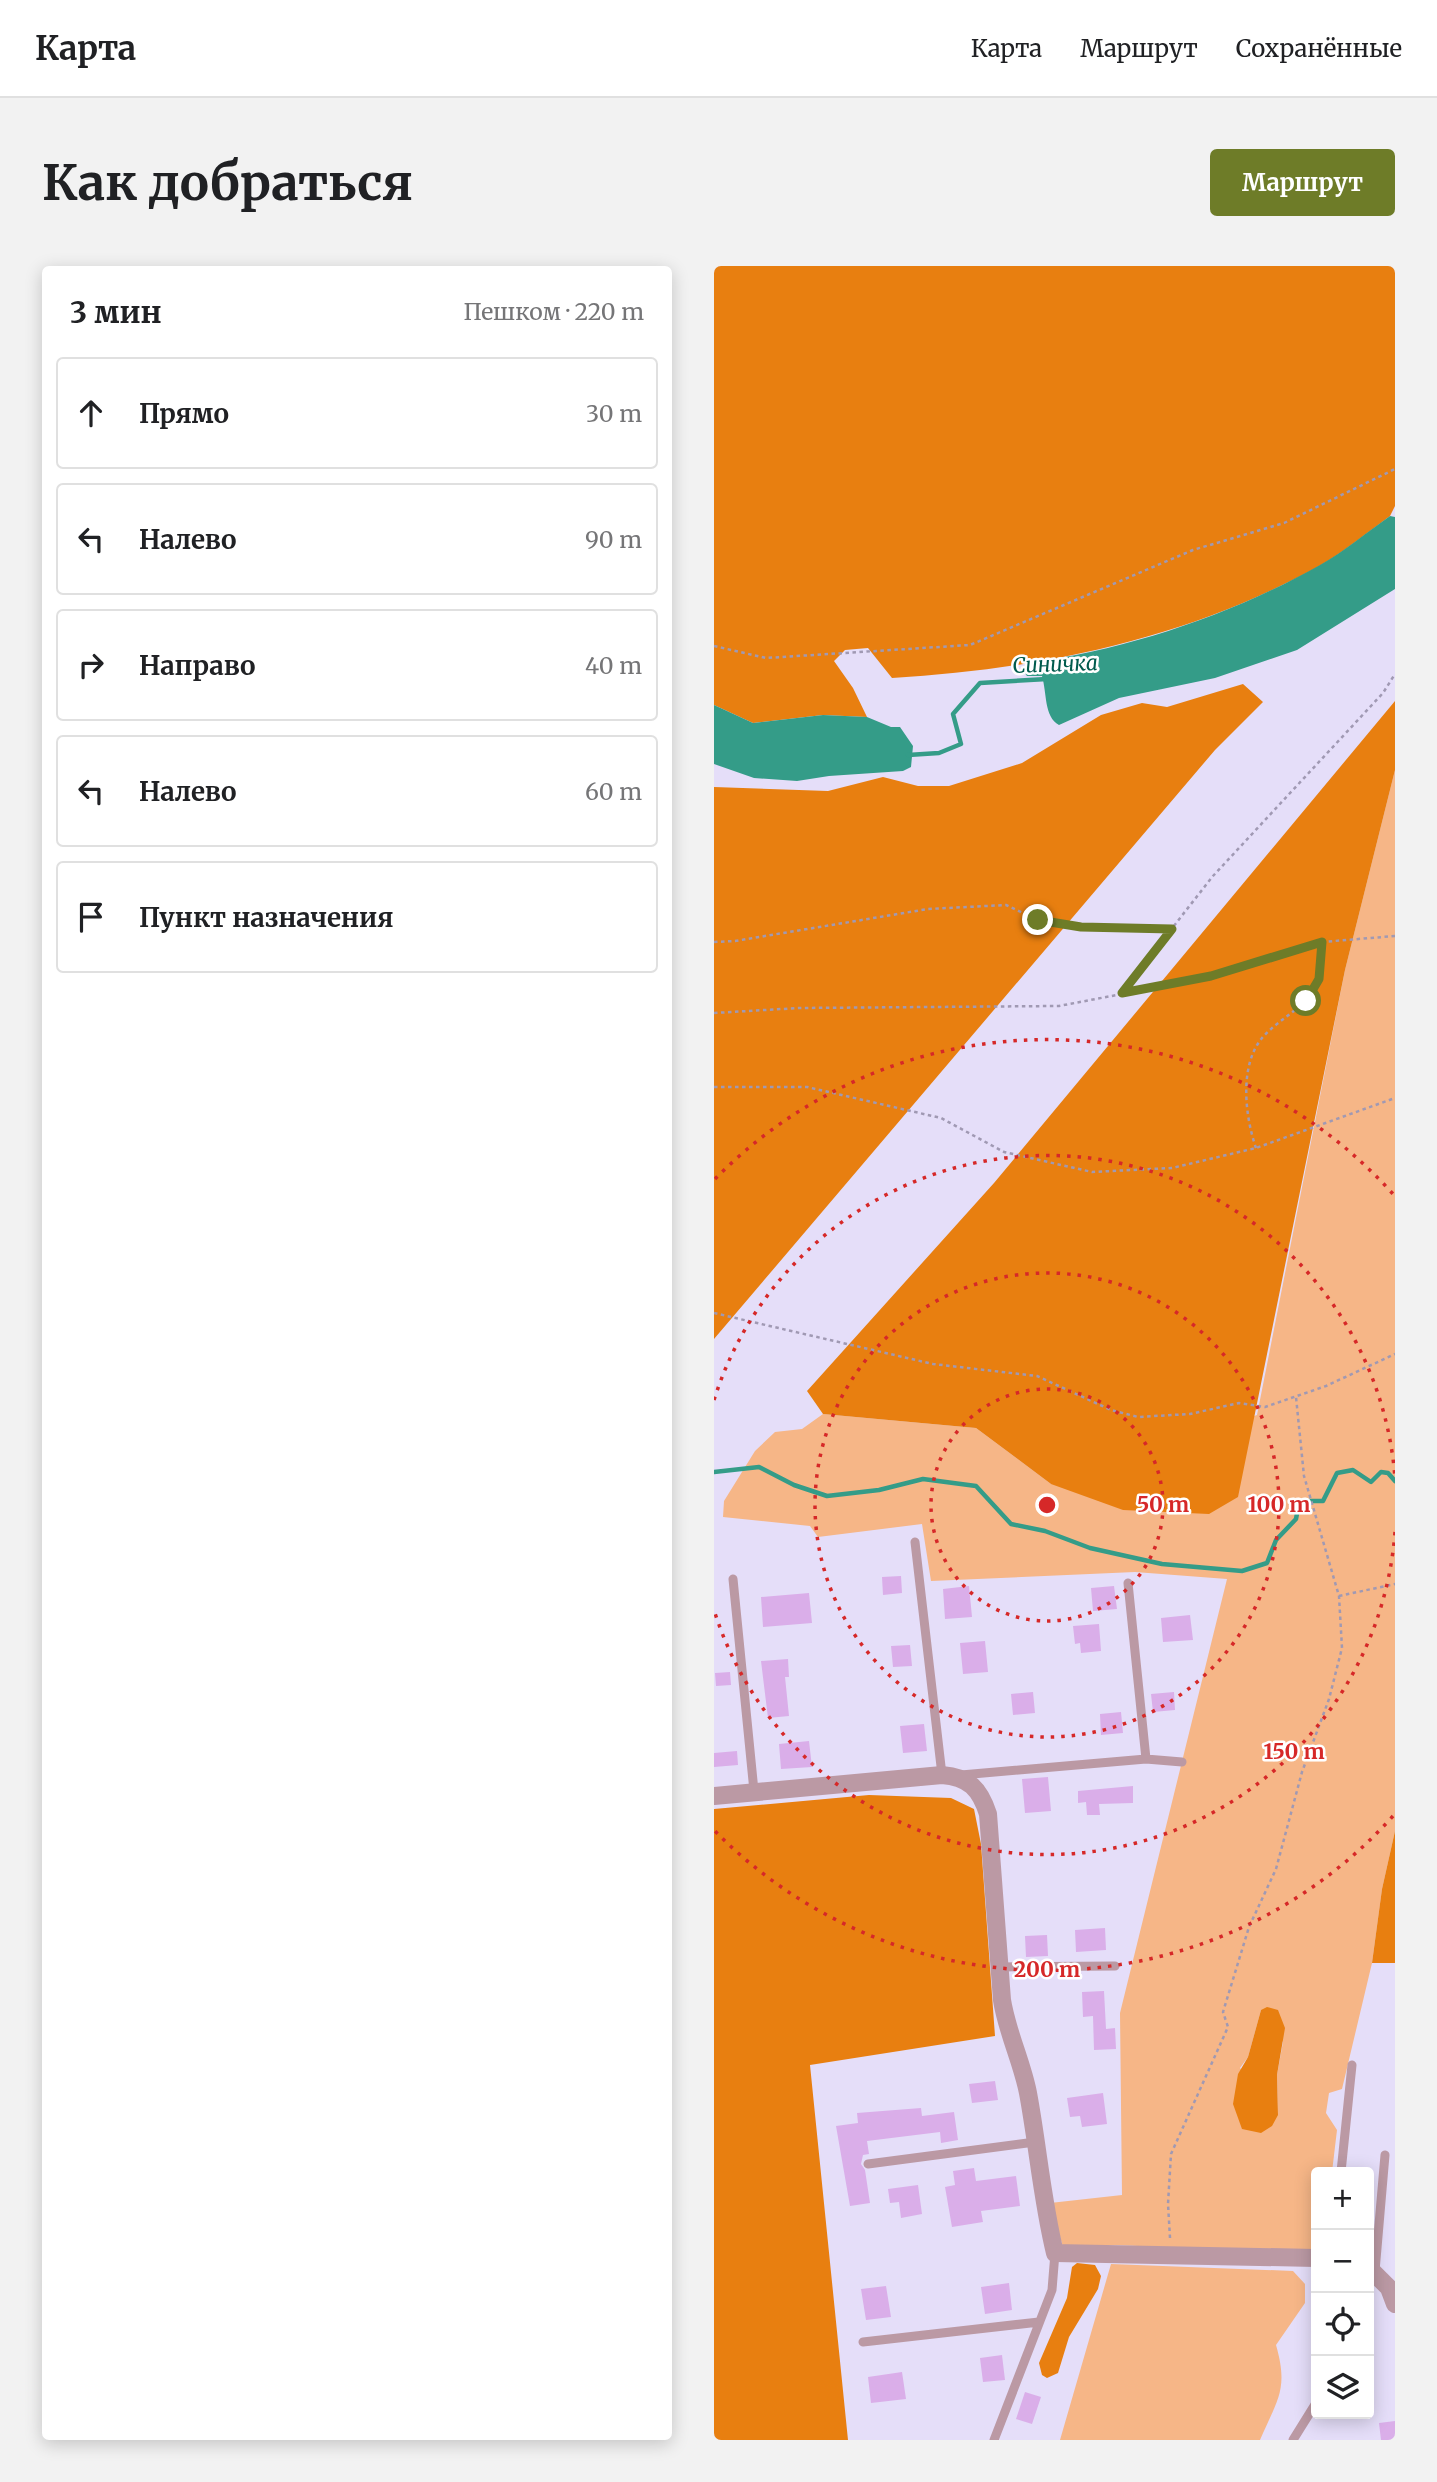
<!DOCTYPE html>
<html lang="ru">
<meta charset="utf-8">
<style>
body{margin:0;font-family:Merriweather,serif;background:#f2f2f2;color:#202124}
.controls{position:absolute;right:21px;bottom:21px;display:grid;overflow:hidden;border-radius:7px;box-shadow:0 4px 18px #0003}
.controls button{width:63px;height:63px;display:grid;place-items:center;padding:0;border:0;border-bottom:2px solid #e0e0e0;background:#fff;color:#202124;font:35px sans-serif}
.stop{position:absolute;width:21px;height:21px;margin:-16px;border:5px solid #6e7c28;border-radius:50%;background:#fff}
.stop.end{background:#6e7c28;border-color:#fff;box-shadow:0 2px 7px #0008}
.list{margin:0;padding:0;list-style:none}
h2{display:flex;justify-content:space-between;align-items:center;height:91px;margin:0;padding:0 28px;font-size:30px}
h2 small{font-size:23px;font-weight:400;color:#757577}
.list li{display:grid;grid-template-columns:46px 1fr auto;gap:21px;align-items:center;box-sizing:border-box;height:112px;margin:0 14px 14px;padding:0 14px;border:2px solid #e0e0e0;border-radius:7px}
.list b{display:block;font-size:26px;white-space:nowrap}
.list em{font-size:23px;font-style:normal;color:#757577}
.icon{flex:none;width:38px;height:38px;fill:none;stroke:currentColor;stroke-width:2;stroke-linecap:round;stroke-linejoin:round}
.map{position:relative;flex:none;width:681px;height:2174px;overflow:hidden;border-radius:7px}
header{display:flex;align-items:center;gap:42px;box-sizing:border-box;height:98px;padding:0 35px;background:#fff;border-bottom:2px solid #e0e0e0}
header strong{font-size:33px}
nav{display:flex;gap:38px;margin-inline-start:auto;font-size:24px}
.intro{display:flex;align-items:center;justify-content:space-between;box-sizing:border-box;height:168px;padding:0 42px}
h1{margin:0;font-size:49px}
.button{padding:18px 32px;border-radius:7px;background:#6e7c28;color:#fff;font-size:24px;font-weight:700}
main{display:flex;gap:42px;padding:0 42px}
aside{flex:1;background:#fff;border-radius:7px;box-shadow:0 4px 18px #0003}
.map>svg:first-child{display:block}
.green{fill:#f6b687;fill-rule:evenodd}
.forest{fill:#e87f10}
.water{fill:#349c88}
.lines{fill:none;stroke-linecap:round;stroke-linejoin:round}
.stream{stroke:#349c88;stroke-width:4.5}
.building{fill:#daaee9}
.path{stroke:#a099b3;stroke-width:2.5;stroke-dasharray:3.5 3.5;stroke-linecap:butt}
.lane{stroke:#bb99a4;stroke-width:9}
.street{stroke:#bb99a4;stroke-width:18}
.route{stroke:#6e7c28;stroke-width:9}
.ring{fill:none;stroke:#d62828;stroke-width:3.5;stroke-dasharray:3.5 7}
.labels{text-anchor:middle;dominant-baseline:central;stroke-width:5;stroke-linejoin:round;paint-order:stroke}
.water-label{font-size:21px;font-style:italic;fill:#005b4d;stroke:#fff}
.centre{fill:#d62828;stroke:#fff;stroke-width:3.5}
.ring-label{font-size:21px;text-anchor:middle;font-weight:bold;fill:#d62828;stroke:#fff;stroke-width:5;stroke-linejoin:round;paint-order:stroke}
</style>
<header>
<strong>Карта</strong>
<nav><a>Карта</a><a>Маршрут</a><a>Сохранённые</a></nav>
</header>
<div class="intro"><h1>Как добраться</h1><a class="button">Маршрут</a></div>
<main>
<aside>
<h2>3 мин<small>Пешком · 220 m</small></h2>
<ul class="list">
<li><svg class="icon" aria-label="ahead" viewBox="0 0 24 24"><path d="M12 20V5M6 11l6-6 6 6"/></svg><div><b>Прямо</b></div><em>30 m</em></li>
<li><svg class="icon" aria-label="left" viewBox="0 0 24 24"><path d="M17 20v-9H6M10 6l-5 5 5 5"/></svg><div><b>Налево</b></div><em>90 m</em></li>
<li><svg class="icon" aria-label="right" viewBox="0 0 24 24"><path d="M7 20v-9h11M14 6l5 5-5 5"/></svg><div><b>Направо</b></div><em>40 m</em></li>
<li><svg class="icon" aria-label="left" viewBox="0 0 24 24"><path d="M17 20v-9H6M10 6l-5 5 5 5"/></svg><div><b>Налево</b></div><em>60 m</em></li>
<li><svg class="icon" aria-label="arrive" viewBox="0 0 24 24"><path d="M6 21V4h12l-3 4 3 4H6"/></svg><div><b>Пункт назначения</b></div></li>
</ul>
</aside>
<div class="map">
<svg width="681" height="2174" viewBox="0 0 681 2174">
<rect width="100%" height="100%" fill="#e5def9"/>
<!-- green -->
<path class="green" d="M 681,504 L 681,1565 L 668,1623 L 658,1697 L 628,1823 L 615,1827 L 612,1847 L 623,1864 L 618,1906 L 602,1906 L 602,1980 L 590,1987 L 401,1979 L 349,1981 L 336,1937 L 408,1929 L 406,1747 L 513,1313 L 421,1306 L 217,1315 L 208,1258 L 104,1271 L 96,1260 L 9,1251 L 10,1235 L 41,1185 L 61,1166 L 88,1163 L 109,1148 L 262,1162 L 337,1218 L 543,1149 L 631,704 ZM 547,1744 L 569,1776 L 563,1809 L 564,1849 L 526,1802 L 534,1791 Z
M 397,1998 L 579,2005 L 591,2018 L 591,2037 L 562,2079 C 575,2124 563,2134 546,2174 L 346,2174 Z"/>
<!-- forest -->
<path class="forest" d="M 0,0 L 681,0 L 681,240 L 676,250 C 654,266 631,285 607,299 C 474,373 328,403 178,412 L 154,382 L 131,384 L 120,395 L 139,422 L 153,451 L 109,449 L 39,457 L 0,439 Z
M 529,418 L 549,436 L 501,484 L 0,1073 L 0,521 L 114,525 L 169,511 L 204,520 L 235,520 L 308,497 L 387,449 L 428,437 L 453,441 Z
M 681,435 L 681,504 L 631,704 L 524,1231 L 495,1248 L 409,1244 L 337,1218 L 262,1162 L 109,1148 L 93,1125 L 280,917 Z
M 155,1529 L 237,1532 L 260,1543 L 267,1578 L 281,1770 L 96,1799 L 134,2174 L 0,2174 L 0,1543 Z
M 681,1565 L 681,1697 L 658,1697 L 668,1623 Z
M 553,1741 L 564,1744 L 571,1762 L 563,1809 L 564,1849 L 558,1860 L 547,1867 L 528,1863 L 519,1838 L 524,1808 L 534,1791 L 547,1744 Z
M 363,1997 L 381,1999 L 387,2010 L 384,2023 L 355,2071 L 344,2107 L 333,2112 L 328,2109 L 325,2097 L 353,2032 L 358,2001 Z"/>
<!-- water -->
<path class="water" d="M 676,250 L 681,251 L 681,323 L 583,384 L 501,412 L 405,432 L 345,459 C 330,451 333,427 328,410 L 313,410 L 308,403 L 315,397 C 416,383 517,349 606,299 C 631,285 653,266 676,250 Z
M 0,439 L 39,457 L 109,449 L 153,451 L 177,461 L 186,461 L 199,480 L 197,501 L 189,505 L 115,510 L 83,515 L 40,512 L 0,498 Z"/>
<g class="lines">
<!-- stream -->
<path class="stream" d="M 194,489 L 225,487 L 247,478 L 239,448 L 266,417 L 333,413
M 0,1206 L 45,1201 L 80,1219 L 113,1230 L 165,1224 L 209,1213 L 262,1220 L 297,1258 L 331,1265 L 376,1282 L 448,1298 L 528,1305 L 553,1297 L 562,1274 L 582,1253 L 584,1242 L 592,1235 L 609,1235 L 623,1207 L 639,1204 L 657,1216 L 667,1206 L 674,1207 L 681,1215"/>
</g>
<!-- building -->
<path class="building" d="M 187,1310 L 188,1327 L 169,1329 L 168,1311 Z
M 255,1320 L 258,1351 L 231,1353 L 229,1323 Z
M 400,1320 L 403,1343 L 379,1345 L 377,1322 Z
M 95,1327 L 98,1357 L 49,1361 L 47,1331 Z
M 476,1349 L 479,1374 L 449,1376 L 447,1352 Z
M 385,1358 L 387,1385 L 367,1387 L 366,1377 L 361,1378 L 359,1360 Z
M 271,1375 L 274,1406 L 249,1408 L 246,1377 Z
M 196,1379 L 198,1400 L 179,1401 L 177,1380 Z
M 74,1393 L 75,1411 L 71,1411 L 75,1450 L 54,1452 L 47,1395 Z
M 16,1406 L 17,1419 L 2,1420 L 1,1407 Z
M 319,1426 L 321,1447 L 299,1449 L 297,1428 Z
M 460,1426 L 461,1444 L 439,1446 L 437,1428 Z
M 407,1446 L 409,1467 L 387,1469 L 386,1448 Z
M 210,1458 L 213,1485 L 189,1487 L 186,1460 Z
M 95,1475 L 98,1501 L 67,1503 L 65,1478 Z
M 23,1485 L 24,1499 L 0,1501 L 0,1487 Z
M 334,1511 L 337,1545 L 311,1547 L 308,1513 Z
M 419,1520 L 419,1537 L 385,1538 L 386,1549 L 373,1549 L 372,1536 L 364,1537 L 364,1525 Z
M 391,1662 L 392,1684 L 362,1686 L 361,1664 Z
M 333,1669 L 334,1690 L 312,1691 L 311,1670 Z
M 390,1725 L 392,1763 L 401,1762 L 402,1783 L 380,1784 L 379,1750 L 369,1751 L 368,1726 Z
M 281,1815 L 284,1834 L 258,1837 L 255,1818 Z
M 389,1827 L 393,1858 L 368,1861 L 366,1850 L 356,1851 L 353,1832 Z
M 207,1842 L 208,1850 L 240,1846 L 244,1874 L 227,1877 L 226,1866 L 153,1875 L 155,1888 L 149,1889 L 147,1898 L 151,1904 L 156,1937 L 136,1940 L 122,1860 L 144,1857 L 143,1847 Z
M 260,1902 L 262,1915 L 302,1910 L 306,1940 L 267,1945 L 269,1956 L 238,1961 L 231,1921 L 241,1919 L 239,1905 Z
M 204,1919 L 208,1948 L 187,1952 L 185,1936 L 176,1937 L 174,1923 Z
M 295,2017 L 298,2044 L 271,2048 L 267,2021 Z
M 172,2020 L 177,2051 L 152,2054 L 147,2023 Z
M 288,2089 L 291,2114 L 269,2116 L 266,2092 Z
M 188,2106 L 192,2133 L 157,2137 L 154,2111 Z
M 311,2126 L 327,2131 L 318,2158 L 302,2153 Z
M 681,2155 L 681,2174 L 667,2174 L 665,2157 Z"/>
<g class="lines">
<!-- path -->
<path class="path" d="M 0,380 L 52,392 L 256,379 L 479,284 L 570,257 L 681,203
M 0,676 L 21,675 L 214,643 L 292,639 L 324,654 L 367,661 L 458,663
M 408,726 L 499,610 L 669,427 L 681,408
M 0,747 L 85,742 L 345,740 L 497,711 L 608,676 L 681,670
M 0,821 L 93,821 L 227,852 L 290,886 L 378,906 L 458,902 L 542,882 L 681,832
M 542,882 C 531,850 525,800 548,772 C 566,751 595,741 605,714 C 609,703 607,687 608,676
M 0,1047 L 219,1098 L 323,1110 L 397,1144 L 424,1151 L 476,1148 L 525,1137 L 551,1141 L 612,1120 L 681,1088
M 625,1330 L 681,1318
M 456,1972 L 454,1938 L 457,1888 L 514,1761 L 509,1746 L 535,1661 L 562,1603 L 588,1506 L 615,1433 L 628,1382 L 625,1330 L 590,1210 L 582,1131"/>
<!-- lane -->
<path class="lane" d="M 201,1276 L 228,1509
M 19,1313 L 40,1525
M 432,1493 L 468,1496
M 247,1509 L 432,1493 L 414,1317
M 286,1701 L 401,1700
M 154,1898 L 321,1876
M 627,1906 L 638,1799
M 661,2005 L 671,1889
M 149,2076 L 325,2056
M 280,2174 L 338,2024 L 341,1987
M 579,2174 L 602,2137"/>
<!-- street -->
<path class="street" d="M 0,1530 L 228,1509 C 255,1511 266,1523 274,1548 L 288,1734 C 293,1766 308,1796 314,1827 C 324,1881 328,1934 341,1987 L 602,1992
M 655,2002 L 675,2022 L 681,2038"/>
</g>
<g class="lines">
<!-- route -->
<path class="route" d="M 324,654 L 367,661 L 458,663 L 408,727 L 497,710 L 608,676 L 605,713 L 592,735"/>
</g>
<!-- distance rings -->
<g class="ring">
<circle cx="333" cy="1239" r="116"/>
<circle cx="333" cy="1239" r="232"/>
<path d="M681 1266A349 349 0 0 1 0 1344M0 1134A349 349 0 0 1 681 1212"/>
<path d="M679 1550A465 465 0 0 1 1 1565M1 913A465 465 0 0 1 679 928"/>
</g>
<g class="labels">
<!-- water labels -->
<g class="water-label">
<text transform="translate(341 398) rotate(-2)">Синичка</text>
</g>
</g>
<circle cx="333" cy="1239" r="10" class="centre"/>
<g class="ring-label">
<text x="449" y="1246">50 m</text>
<text x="565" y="1246">100 m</text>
<text x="580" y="1493">150 m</text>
<text x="333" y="1711">200 m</text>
</g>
</svg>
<div class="controls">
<button>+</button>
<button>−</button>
<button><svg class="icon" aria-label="locate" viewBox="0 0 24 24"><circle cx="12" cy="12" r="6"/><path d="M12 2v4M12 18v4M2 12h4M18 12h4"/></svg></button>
<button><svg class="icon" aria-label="layers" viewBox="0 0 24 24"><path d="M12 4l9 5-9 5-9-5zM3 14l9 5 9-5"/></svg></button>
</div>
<div class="stop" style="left:592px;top:735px"></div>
<div class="stop end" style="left:324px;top:654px"></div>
</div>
</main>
